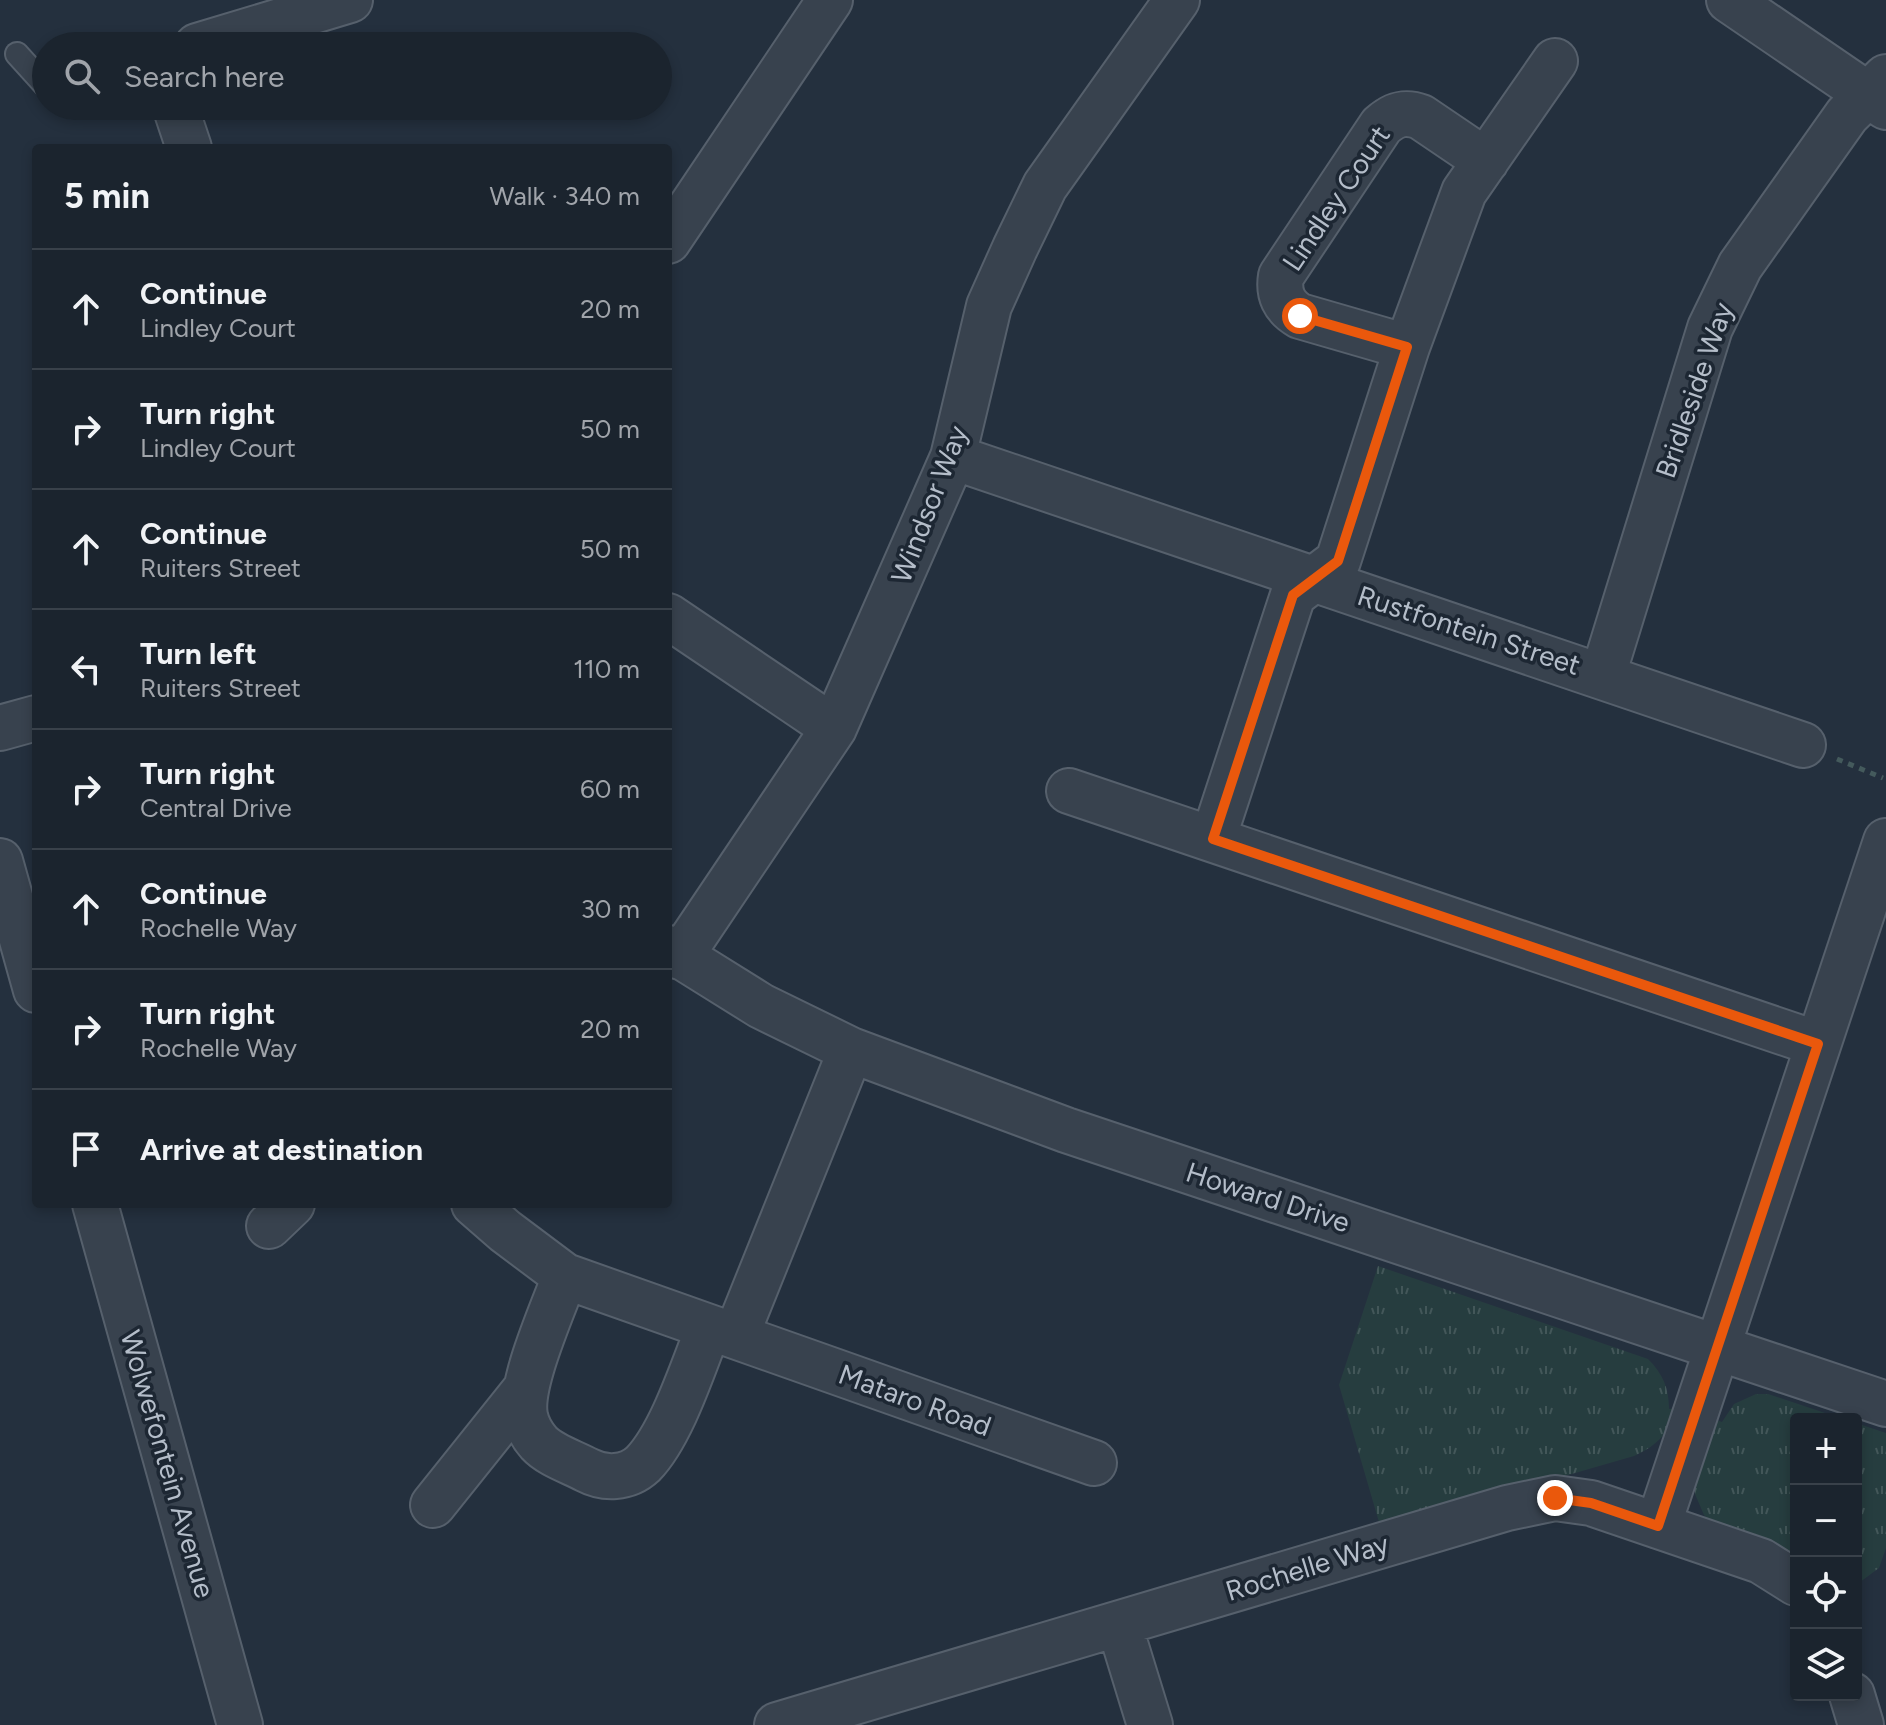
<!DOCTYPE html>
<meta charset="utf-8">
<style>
body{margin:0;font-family:Figtree,sans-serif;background:#28303a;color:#f1f3f6}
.controls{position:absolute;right:24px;bottom:24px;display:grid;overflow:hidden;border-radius:8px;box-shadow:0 4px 12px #0003}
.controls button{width:72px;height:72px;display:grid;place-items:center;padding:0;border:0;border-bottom:2px solid #39414a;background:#1b242e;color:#f1f3f6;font:40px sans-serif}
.stop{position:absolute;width:24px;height:24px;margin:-18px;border:6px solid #ea580c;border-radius:50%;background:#fff}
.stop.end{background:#ea580c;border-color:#fff;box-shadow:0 2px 8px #0008}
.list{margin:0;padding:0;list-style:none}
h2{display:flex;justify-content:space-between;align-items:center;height:104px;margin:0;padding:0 32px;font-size:34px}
h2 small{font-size:26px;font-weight:400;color:#a0a4aa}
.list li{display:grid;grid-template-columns:52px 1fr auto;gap:24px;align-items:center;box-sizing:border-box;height:120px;padding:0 32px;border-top:2px solid #39414a}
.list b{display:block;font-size:30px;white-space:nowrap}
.list p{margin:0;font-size:26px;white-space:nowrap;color:#a0a4aa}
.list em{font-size:26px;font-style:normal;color:#a0a4aa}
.icon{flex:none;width:44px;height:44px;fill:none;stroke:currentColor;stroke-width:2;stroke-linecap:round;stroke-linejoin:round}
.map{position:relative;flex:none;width:1886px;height:1725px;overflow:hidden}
.search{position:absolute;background:#1b242e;box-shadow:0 4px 12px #0003;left:32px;top:32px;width:640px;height:88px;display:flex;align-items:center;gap:20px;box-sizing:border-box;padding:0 28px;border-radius:44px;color:#a0a4aa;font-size:30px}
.panel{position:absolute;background:#1b242e;box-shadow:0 4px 12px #0003;left:32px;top:144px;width:640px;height:1064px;border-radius:8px}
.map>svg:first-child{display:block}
.park{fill:url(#park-tufts)}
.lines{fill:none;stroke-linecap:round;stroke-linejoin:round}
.service-casing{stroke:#56606c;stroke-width:26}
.minor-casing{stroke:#56606c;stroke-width:48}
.path{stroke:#445a5c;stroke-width:5;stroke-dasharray:6 6;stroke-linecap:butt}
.service{stroke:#38424e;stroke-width:22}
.minor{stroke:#38424e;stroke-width:44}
.route{stroke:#ea580c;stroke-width:10}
.labels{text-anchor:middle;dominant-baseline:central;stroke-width:7;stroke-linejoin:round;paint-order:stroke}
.street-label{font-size:28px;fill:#b4bdc9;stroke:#1d2733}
</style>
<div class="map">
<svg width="1886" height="1725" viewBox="0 0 1886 1725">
<defs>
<pattern id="park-tufts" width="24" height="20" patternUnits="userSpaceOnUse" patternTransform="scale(2)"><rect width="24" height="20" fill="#263d3f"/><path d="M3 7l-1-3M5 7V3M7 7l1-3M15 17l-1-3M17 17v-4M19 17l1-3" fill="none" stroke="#435759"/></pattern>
</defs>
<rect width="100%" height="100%" fill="#24303e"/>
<!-- park -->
<path class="park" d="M 1378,1266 L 1648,1359 C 1663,1374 1669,1388 1669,1409 L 1677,1408 C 1669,1433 1658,1445 1634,1456 L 1381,1529 L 1339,1385 Z
M 1756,1394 L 1768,1394 L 1843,1419 L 1796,1419 L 1796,1564 L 1712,1524 L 1704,1515 L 1695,1494 L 1695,1481 L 1713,1419 L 1722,1422 L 1734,1404 Z
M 1856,1423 L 1886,1433 L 1886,1548 L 1879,1568 L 1856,1585 Z"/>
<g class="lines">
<!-- service casing -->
<g class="service-casing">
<path id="service" d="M 17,54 L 46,86"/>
</g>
<!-- minor casing -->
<g class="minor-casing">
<path id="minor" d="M 1729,0 L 1886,107
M 197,46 L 350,0
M 175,106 L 189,148
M 668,241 L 830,0
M 1407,347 L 1300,316 C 1284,307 1278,294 1281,276 L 1381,126 C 1394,114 1405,111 1421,117 L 1486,161
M 953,457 L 1803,745
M 668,616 L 834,728
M 1603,675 L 1710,328 L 1740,266 L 1847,115 L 1886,77
M 0,728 L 36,718
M 1069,791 L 1818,1044
M 1213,839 L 1293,595 L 1338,561 L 1407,347 L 1464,192 L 1555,61
M 0,861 L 36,990
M 668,948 L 761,1006 L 851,1050 L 1066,1130 L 1886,1404
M 680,957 L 834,728 L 953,457 L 989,306 L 1015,248 L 1045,186 L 1177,0
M 95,1204 L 240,1725
M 474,1204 L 505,1231 L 565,1276 L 1094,1463
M 269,1226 L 292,1204
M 565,1276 C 553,1309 519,1384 525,1416 C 527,1426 532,1435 539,1443 C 550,1455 572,1462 587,1470 C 604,1479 627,1479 643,1464 C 672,1434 693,1367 709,1327
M 736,1336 L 851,1050
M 433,1505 L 525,1390
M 1658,1526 L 1886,841
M 1119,1624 L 1150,1725
M 1852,1695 L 1861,1725
M 777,1725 L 1507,1508 L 1555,1498 L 1591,1503 L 1761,1561 L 1796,1583"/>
</g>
<!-- path -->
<path class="path" d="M 1837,759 L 1883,778"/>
<!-- service -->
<use href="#service" class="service"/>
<!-- minor -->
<use href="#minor" class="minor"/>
</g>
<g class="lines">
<!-- route -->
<path class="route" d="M 1300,316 L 1407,347 L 1338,561 L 1293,595 L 1213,839 L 1818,1044 L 1658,1526 L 1591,1503 L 1555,1498"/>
</g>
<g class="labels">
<!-- street labels -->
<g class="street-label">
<text transform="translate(1336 198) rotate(-56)">Lindley Court</text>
<text transform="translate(1694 390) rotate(-71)">Bridleside Way</text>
<text transform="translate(929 504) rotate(-69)">Windsor Way</text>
<text transform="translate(1469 630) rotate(18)">Rustfontein Street</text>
<text transform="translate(1268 1197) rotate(18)">Howard Drive</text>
<text transform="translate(915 1400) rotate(20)">Mataro Road</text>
<text transform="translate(168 1464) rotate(74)">Wolwefontein Avenue</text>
<text transform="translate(1307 1567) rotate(-17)">Rochelle Way</text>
</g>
</g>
</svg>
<div class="controls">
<button>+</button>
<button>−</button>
<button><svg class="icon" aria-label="locate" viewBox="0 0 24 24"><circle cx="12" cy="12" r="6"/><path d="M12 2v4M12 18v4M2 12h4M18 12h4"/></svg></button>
<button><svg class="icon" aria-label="layers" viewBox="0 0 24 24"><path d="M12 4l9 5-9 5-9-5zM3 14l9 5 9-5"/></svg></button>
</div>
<div class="stop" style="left:1300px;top:316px"></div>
<div class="stop end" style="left:1555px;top:1498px"></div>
<div class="search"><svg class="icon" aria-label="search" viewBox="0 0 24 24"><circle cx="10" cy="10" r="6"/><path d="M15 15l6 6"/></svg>Search here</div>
<section class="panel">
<h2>5 min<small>Walk · 340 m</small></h2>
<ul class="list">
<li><svg class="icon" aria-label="ahead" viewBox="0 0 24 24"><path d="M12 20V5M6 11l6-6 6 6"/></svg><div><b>Continue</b><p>Lindley Court</p></div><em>20 m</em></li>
<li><svg class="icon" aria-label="right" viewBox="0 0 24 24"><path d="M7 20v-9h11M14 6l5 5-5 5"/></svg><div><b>Turn right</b><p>Lindley Court</p></div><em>50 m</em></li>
<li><svg class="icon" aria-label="ahead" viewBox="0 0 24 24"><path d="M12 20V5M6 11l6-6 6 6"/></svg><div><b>Continue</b><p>Ruiters Street</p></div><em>50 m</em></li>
<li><svg class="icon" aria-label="left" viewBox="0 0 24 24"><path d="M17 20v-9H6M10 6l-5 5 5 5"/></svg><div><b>Turn left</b><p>Ruiters Street</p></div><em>110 m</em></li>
<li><svg class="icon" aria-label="right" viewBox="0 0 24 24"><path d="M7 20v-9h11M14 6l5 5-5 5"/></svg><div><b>Turn right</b><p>Central Drive</p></div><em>60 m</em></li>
<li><svg class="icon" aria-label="ahead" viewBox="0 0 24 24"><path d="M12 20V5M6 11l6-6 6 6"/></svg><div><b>Continue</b><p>Rochelle Way</p></div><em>30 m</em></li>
<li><svg class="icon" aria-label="right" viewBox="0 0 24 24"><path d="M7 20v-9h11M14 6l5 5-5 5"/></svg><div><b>Turn right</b><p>Rochelle Way</p></div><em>20 m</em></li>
<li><svg class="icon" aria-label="arrive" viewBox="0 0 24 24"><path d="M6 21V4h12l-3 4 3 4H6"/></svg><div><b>Arrive at destination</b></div></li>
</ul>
</section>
</div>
